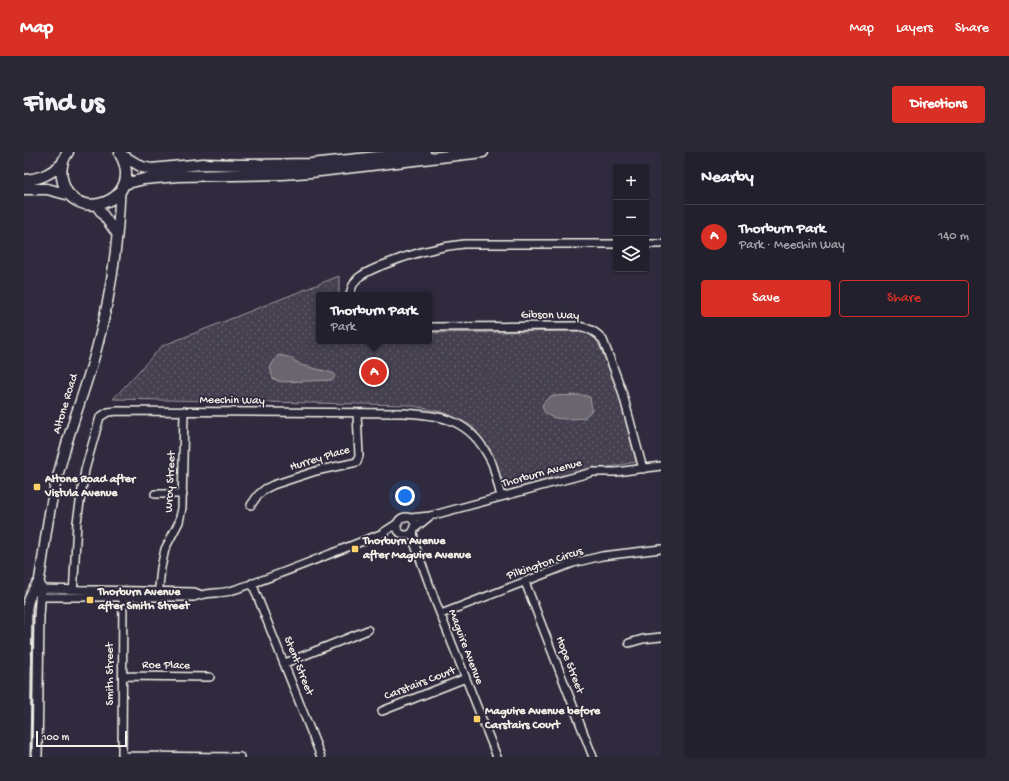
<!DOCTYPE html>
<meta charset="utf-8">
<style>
body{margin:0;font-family:"Gochi Hand",sans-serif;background:#2b2836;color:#f1f3f6}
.controls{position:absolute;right:12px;top:12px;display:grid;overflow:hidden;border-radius:4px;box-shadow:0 1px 3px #0004}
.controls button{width:36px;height:36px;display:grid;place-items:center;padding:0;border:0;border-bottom:1px solid #403e4a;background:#23202e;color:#f1f3f6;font:20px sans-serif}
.scale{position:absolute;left:12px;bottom:10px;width:91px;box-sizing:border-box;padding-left:4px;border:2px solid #f4f1e8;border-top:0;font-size:11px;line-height:14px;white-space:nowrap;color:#f4f1e8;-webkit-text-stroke:3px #2f2a3d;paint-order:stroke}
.you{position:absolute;left:381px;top:344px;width:14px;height:14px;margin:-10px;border:3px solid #fff;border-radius:50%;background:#1a73e8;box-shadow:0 0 0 6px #1a73e833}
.badge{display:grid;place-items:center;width:26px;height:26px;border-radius:50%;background:#d93025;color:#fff;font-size:13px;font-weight:700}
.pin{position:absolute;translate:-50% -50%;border:2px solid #fff;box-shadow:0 1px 4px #0006}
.popup{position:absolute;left:292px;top:140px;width:116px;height:52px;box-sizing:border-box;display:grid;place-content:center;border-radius:4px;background:#23202e;filter:drop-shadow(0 1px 3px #0005);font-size:13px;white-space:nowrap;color:#a3a3aa}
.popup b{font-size:15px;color:#f1f3f6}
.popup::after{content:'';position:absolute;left:50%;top:100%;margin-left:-8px;border:8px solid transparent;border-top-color:#23202e}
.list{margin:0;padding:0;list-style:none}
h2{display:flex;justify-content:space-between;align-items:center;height:52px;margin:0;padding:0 16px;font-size:17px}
h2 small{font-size:13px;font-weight:400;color:#a3a3aa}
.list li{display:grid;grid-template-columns:26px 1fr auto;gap:12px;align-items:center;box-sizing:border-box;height:64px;padding:0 16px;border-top:1px solid #403e4a}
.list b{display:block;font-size:15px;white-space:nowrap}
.list p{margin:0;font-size:13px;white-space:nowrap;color:#a3a3aa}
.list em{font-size:13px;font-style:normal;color:#a3a3aa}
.actions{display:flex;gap:8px;padding:12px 16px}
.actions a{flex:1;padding:9px 0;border:1px solid #d93025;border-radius:4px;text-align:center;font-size:14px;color:#d93025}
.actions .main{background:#d93025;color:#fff}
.icon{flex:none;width:22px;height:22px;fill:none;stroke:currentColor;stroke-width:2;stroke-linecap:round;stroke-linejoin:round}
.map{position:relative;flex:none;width:637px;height:605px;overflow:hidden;border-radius:4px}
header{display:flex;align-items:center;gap:24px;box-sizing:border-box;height:56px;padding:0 20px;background:#d93025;color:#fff}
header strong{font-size:19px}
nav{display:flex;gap:22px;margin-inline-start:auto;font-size:14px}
.intro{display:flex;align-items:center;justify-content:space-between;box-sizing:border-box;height:96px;padding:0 24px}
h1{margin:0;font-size:28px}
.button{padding:10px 18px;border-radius:4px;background:#d93025;color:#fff;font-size:14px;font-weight:700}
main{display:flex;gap:24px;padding:0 24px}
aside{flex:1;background:#23202e;border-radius:4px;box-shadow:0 1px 3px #0004}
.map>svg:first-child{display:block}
.park{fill:url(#park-dots);stroke:#9c989c}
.water{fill:#6a6670;stroke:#a19ea0}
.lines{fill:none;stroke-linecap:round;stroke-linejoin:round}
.minor-casing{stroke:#f4f1e8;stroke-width:10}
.major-casing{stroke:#f4f1e8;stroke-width:12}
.highway-casing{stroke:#f4f1e8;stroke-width:13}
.minor{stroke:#2f2a3d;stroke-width:7}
.major{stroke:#2f2a3d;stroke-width:9}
.highway{stroke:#2f2a3d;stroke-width:10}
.poi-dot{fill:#ffd166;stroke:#2f2a3d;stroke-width:1.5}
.labels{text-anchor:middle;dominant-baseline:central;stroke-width:3.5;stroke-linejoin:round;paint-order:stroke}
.street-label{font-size:12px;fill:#f4f1e8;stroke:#2f2a3d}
.poi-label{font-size:12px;font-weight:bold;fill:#f4f1e8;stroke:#2f2a3d;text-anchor:start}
</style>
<header>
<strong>Map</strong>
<nav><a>Map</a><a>Layers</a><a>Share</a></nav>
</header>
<div class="intro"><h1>Find us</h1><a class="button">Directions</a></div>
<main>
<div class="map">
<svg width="637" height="605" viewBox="0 0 637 605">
<defs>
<pattern id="park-dots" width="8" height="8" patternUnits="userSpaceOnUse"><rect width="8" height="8" fill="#454050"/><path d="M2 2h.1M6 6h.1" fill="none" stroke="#605c69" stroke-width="1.8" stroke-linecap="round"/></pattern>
</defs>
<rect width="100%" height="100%" fill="#2f2a3d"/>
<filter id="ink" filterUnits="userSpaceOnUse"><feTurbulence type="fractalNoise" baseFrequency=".025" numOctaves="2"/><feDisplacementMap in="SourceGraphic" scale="8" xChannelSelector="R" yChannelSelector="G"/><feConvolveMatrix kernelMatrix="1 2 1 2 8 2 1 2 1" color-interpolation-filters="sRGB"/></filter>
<g filter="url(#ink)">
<!-- park -->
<path class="park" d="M 315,124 L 315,143 L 295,143 L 295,189 L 405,189 L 405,181 L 559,179 L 572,187 L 578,199 L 594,240 L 612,310 L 478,335 L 468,300 L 448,274 L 422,261 L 385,253 L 89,247 L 138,194 Z"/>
<!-- water -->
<path class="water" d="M 254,203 L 265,205 L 277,213 L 309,221 L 311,224 L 309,228 L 258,230 L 249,227 L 246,215 Z
M 558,243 L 566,245 L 568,258 L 560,266 C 551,267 522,270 519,257 C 518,255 519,253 519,251 L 527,244 Z"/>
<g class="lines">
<!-- minor casing -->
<g class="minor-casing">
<path id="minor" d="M 622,92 L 637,92
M 326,143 C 327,137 329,131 334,126 C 341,120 350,117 359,113 C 386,102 412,95 440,92 L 592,92
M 405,175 L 552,174 C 564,175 572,179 579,188 L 598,239 L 619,317
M 131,342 L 159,342
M 227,353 L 234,343 L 241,337 L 249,333 L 292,319 L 333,310 L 335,304 L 333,261
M373 374a9 9 0 1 1 18 0a9 9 0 1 1-18 0Z
M 386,366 L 406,364 L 569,320 L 592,320 L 637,314
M 390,377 L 406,364
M 389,379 L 391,393 L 412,451 L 473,605
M 501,430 L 569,605
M 228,431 L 297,605
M 16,437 L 170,440 L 175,442
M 49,444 L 53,370 L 61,318 L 76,265 L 84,260 L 94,259 L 379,261 C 413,263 441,266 460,297 C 463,302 467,308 469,314 C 472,324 474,334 477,344
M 16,445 L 170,445 C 181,440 195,442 206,439 C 257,423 307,401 357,382 L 374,371
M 134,445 L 137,416 L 141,397 L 155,370 L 158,356 L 160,259
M 417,462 L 549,411 L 578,404 L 637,397
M 605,491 L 619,487 L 637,485
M 261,511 L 344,478
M 99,524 L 186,525
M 358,559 L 442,526
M 98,604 L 216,605
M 98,605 L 99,439"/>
</g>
<!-- major casing -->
<g class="major-casing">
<path id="major" d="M 72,53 L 93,82
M 1,605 L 3,456 C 4,447 9,436 15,430
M 13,605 L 15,464 L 17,435 L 15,430 C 19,408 21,386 25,364 C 28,345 33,326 38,308 C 48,270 63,233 73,195 C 87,144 94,92 96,39"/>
</g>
<!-- highway casing -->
<g class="highway-casing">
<path id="highway" d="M 44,0 C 39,7 36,16 38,26 C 46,75 124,50 96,2
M 96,2 L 118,15 L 127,17 L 179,12 L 220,13 L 287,12 L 401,0
M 0,28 C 16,27 26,22 38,12
M 100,32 L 120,27 L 154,24 L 258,22 L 287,20 L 459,0
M 0,37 L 23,37 L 46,43"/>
</g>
<!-- minor -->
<use href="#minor" class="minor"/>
<!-- major -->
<use href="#major" class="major"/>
<!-- highway -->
<use href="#highway" class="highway"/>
</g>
</g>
<!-- markers -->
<g class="poi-dot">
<rect x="9" y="331" width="8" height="8" rx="2"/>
<rect x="327" y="393" width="8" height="8" rx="2"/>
<rect x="62" y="444" width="8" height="8" rx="2"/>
<rect x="449" y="563" width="8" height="8" rx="2"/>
</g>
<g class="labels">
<!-- street labels -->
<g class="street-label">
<text transform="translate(526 164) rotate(1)">Gibson Way</text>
<text transform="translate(208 249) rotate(1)">Meechin Way</text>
<text transform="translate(42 252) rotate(-73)">Altone Road</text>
<text transform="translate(296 307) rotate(-17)">Hurrey Place</text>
<text transform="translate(518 322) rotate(-15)">Thorburn Avenue</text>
<text transform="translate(147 330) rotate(-87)">Wroy Street</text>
<text transform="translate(521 412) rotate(-19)">Pilkington Circus</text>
<text transform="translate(441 495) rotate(69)">Maguire Avenue</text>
<text transform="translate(545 513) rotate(69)">Hope Street</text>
<text transform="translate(142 514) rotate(1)">Roe Place</text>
<text transform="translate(274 514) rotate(68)">Stent Street</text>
<text transform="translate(87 522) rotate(-90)">Smith Street</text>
<text transform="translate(396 532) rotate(-21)">Carstairs Court</text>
</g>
<!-- poi labels -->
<g class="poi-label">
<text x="21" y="328">Altone Road after<tspan x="21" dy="14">Vistula Avenue</tspan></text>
<text x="339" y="390">Thorburn Avenue<tspan x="339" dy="14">after Maguire Avenue</tspan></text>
<text x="74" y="441">Thorburn Avenue<tspan x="74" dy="14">after Smith Street</tspan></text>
<text x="461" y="560">Maguire Avenue before<tspan x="461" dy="14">Carstairs Court</tspan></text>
</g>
</g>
</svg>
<div class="controls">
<button>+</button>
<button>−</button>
<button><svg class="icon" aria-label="layers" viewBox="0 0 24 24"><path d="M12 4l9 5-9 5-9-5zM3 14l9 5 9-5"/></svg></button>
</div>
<div class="scale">100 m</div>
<div class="you"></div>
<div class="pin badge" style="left:350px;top:220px">A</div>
<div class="popup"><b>Thorburn Park</b>Park</div>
</div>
<aside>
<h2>Nearby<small></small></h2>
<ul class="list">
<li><span class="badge">A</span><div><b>Thorburn Park</b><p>Park · Meechin Way</p></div><em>140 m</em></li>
</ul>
<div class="actions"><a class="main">Save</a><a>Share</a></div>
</aside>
</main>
